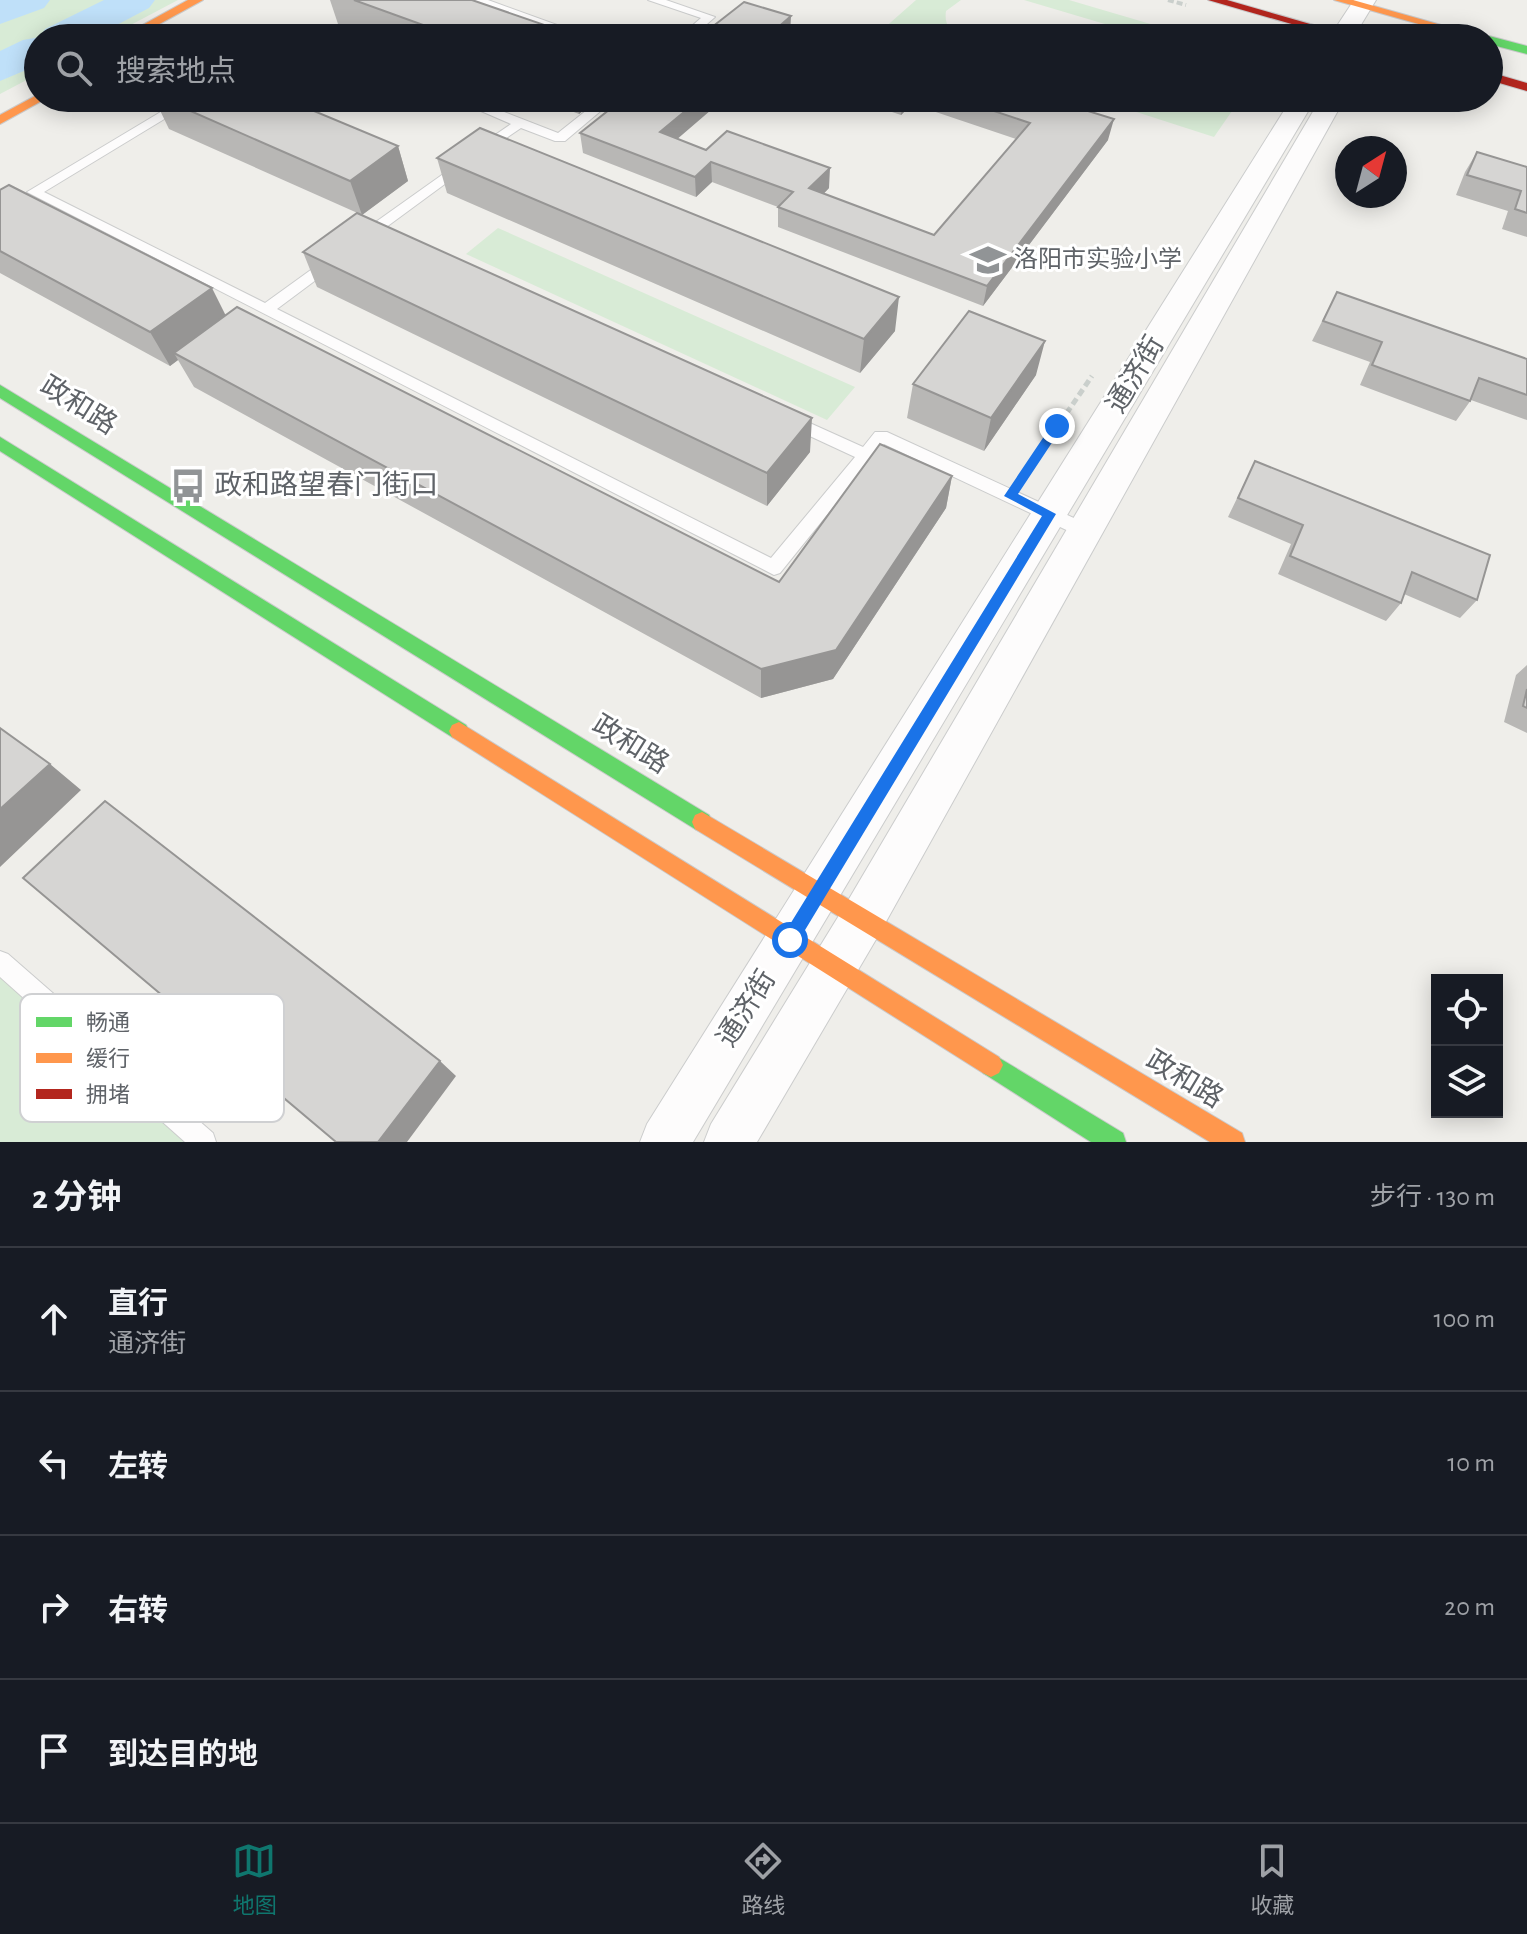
<!DOCTYPE html>
<html lang="zh">
<meta charset="utf-8">
<style>
body{margin:0;font-family:"Alegreya Sans","Noto Sans SC",sans-serif;background:#242831;color:#f1f3f6}
.controls{position:absolute;right:24px;bottom:24px;display:grid;overflow:hidden;border-radius:0px;box-shadow:0 4px 20px #0003}
.controls button{width:72px;height:72px;display:grid;place-items:center;padding:0;border:0;border-bottom:2px solid #363941;background:#171b24;color:#f1f3f6;font:40px sans-serif}
.compass{position:absolute;left:1335px;top:136px;width:72px;height:72px;border-radius:50%;background:#171b24;box-shadow:0 4px 20px #0003;rotate:36deg}
.stop{position:absolute;width:24px;height:24px;margin:-18px;border:6px solid #1a73e8;border-radius:50%;background:#fff}
.stop.end{background:#1a73e8;border-color:#fff;box-shadow:0 2px 8px #0008}
.list{margin:0;padding:0;list-style:none}
h2{display:flex;justify-content:space-between;align-items:center;height:104px;margin:0;padding:0 32px;font-size:34px}
h2 small{font-size:26px;font-weight:400;color:#9ea1a6}
.list li{display:grid;grid-template-columns:52px 1fr auto;gap:24px;align-items:center;box-sizing:border-box;height:144px;padding:0 32px;border-top:2px solid #363941}
.list b{display:block;font-size:30px;white-space:nowrap}
.list p{margin:0;font-size:26px;white-space:nowrap;color:#9ea1a6}
.list em{font-size:26px;font-style:normal;color:#9ea1a6}
.icon{flex:none;width:44px;height:44px;fill:none;stroke:currentColor;stroke-width:2;stroke-linecap:round;stroke-linejoin:round}
.map{position:relative;flex:none;width:1527px;height:1142px;overflow:hidden}
.search{position:absolute;background:#171b24;box-shadow:0 4px 20px #0003;left:24px;right:24px;top:24px;height:88px;display:flex;align-items:center;gap:20px;box-sizing:border-box;padding:0 28px;border-radius:44px;color:#9ea1a6;font-size:30px}
.sheet{height:680px;background:#171b24}
nav{display:flex;justify-content:space-around;align-items:center;box-sizing:border-box;height:112px;border-top:2px solid #363941;background:#171b24;font-size:22px;color:#9ea1a6}
nav a{display:grid;justify-items:center;gap:4px}
nav .on{color:#0f766e}
.map>svg:first-child{display:block}
.green{fill:#d8ebd6}
.lines{fill:none;stroke-linecap:round;stroke-linejoin:round}
.river{fill:#bfe0f9;fill-rule:evenodd}
.lane-casing{stroke:#cbcccc;stroke-width:2}
.street-casing{stroke:#cbcccc;stroke-width:2}
.fast-casing{stroke:#cacacb;stroke-width:2}
.slow-casing{stroke:#cacacb;stroke-width:2}
.jam-casing{stroke:#cacacb;stroke-width:2}
.path-far1{stroke:#cacfcc;stroke-width:4;stroke-dasharray:6 3;stroke-linecap:butt}
.path{stroke:#cacfcc;stroke-width:5;stroke-dasharray:7 4;stroke-linecap:butt}
.lane{fill:#fdfcfc;fill-rule:evenodd}
.street{fill:#fdfcfc;fill-rule:evenodd}
.fast{fill:#63d668;fill-rule:evenodd}
.slow{fill:#ff974d;fill-rule:evenodd}
.jam{fill:#b3261e;fill-rule:evenodd}
.wall{fill:#b8b7b5}
.shaded-wall{fill:#969594}
.building{fill:#d6d5d3;stroke:#969594;stroke-width:2}
.route{fill:#1a73e8}
.labels{text-anchor:middle;dominant-baseline:central;stroke-width:6;stroke-linejoin:round;paint-order:stroke}
.far-poi-label{font-size:24px;fill:#5f6368;stroke:#fff;text-anchor:start}
.street-label{font-size:28px;fill:#5f6368;stroke:#fff}
.poi-label{font-size:28px;fill:#5f6368;stroke:#fff;text-anchor:start}
.key{fill:#fff;stroke:#cfd0d2;stroke-width:2}
.key-label{font-size:22px;fill:#5f6368}
</style>
<div class="map">
<svg width="1527" height="1142" viewBox="0 0 1527 1142">
<rect width="100%" height="100%" fill="#efeeea"/>
<!-- green -->
<path class="green" d="M 0,0 L 178,0 L 106,38 L 38,38 L 38,74 L 0,94 Z
M 916,0 L 961,0 L 946,11 C 944,25 950,30 960,38 L 907,38 L 882,30 Z
M 1024,0 L 1069,0 L 1198,38 L 1152,38 Z
M 1093,98 L 1146,98 L 1181,102 L 1202,98 L 1241,98 L 1214,137 Z
M 498,228 L 855,387 L 827,420 L 466,254 Z
M 0,962 L 204,1142 L 0,1142 Z"/>
<g class="lines">
<!-- river -->
<path class="river" d="M 0,0 L 50,0 L 44,8 L 0,24 Z
M 104,0 L 155,0 L 149,8 L 92,38 L 38,38 L 38,65 L 0,81 L 0,51 L 23,40 L 40,37 L 45,29 Z"/>
<!-- lane casing -->
<g class="lane-casing">
<path id="lane" d="M 471,0 L 488,0 L 593,38 L 576,38 Z
M 648,0 L 666,0 L 715,17 L 691,38 L 678,38 L 701,18 Z
M 295,34 L 311,38 L 289,38 Z
M 184,98 L 199,98 L 44,192 L 265,303 L 326,259 L 336,259 L 336,265 L 277,309 L 771,558 L 855,457 L 786,425 L 784,421 L 786,417 L 792,415 L 863,447 L 875,432 L 887,432 L 1089,525 L 1092,530 L 1089,535 L 1077,535 L 884,444 L 780,573 L 774,575 L 27,192 Z
M 451,98 L 468,98 L 558,133 L 602,98 L 616,98 L 565,141 L 555,141 L 521,128 L 484,153 L 477,149 L 479,146 L 511,124 Z
M 463,160 L 468,161 L 468,167 L 366,242 L 356,242 L 356,236 Z
M 0,951 L 8,954 L 213,1133 L 216,1142 L 185,1142 L 0,977 Z"/>
</g>
<!-- street casing -->
<g class="street-casing">
<path id="street" d="M 1354,0 L 1376,0 L 1353,38 L 1329,38 Z
M 1292,98 L 1316,98 L 693,1142 L 640,1142 L 647,1124 Z
M 1321,98 L 1345,98 L 878,936 L 757,1142 L 704,1142 L 711,1124 L 846,904 Z"/>
</g>
<!-- fast casing -->
<g class="fast-casing">
<path id="fast" d="M 1489,36 L 1527,46 L 1527,54 L 1489,44 L 1489,38 L 1485,38 Z
M 0,385 L 709,815 L 712,822 L 709,829 L 702,832 L 695,829 L 0,398 Z
M 0,437 L 466,725 L 469,731 L 466,737 L 459,740 L 452,737 L 0,451 Z
M 991,1053 L 1123,1133 L 1126,1142 L 1091,1142 L 983,1073 L 979,1065 L 983,1057 Z"/>
</g>
<!-- slow casing -->
<g class="slow-casing">
<path id="slow" d="M 188,0 L 203,0 L 134,38 L 119,38 Z
M 1334,0 L 1353,0 L 1487,38 L 1468,38 Z
M 37,95 L 47,98 L 0,124 L 0,115 Z
M 459,722 L 999,1057 L 1003,1065 L 999,1073 L 991,1077 L 983,1073 L 452,737 L 449,731 L 452,725 Z
M 702,812 L 1242,1133 L 1245,1142 L 1210,1142 L 695,829 L 692,822 L 695,815 Z"/>
</g>
<!-- jam casing -->
<g class="jam-casing">
<path id="jam" d="M 1208,0 L 1227,0 L 1359,38 L 1340,38 Z
M 1489,72 L 1527,83 L 1527,91 L 1489,80 Z"/>
</g>
<!-- path-far1 -->
<path class="path-far1" d="M 1168,0 L 1186,5"/>
<!-- path -->
<path class="path" d="M 1023,477 L 1092,376"/>
<!-- lane -->
<use href="#lane" class="lane"/>
<!-- street -->
<use href="#street" class="street"/>
<!-- fast -->
<use href="#fast" class="fast"/>
<!-- slow -->
<use href="#slow" class="slow"/>
<!-- jam -->
<use href="#jam" class="jam"/>
</g>
<!-- wall -->
<path class="wall" d="M 330,0 L 472,0 L 582,38 L 376,38 L 338,24 Z
M 154,98 L 283,98 L 398,146 L 408,181 L 362,215 L 169,129 Z
M 537,98 L 598,98 L 579,114 Z
M 850,98 L 1046,98 L 1108,140 L 983,306 L 778,227 L 778,207 L 712,182 L 696,197 L 583,153 L 580,133 L 677,139 L 706,150 L 829,188 L 823,194 L 934,235 L 1016,139 L 912,104 L 901,115 Z
M 1477,152 L 1527,167 L 1527,237 L 1502,229 L 1508,211 L 1456,195 L 1465,172 Z
M 437,158 L 895,331 L 860,373 L 447,193 Z
M 0,190 L 226,315 L 779,582 L 952,476 L 946,508 L 833,679 L 761,698 L 194,387 L 178,360 L 170,366 L 0,273 Z
M 303,252 L 810,452 L 767,506 L 317,287 Z
M 1337,292 L 1527,359 L 1527,420 L 1471,400 L 1456,421 L 1360,385 L 1370,362 L 1312,341 Z
M 1036,375 L 984,451 L 907,418 L 913,384 Z
M 1255,461 L 1477,600 L 1460,618 L 1404,594 L 1401,603 L 1386,621 L 1278,574 L 1291,544 L 1228,517 Z
M 1527,665 L 1527,733 L 1504,722 L 1516,675 Z"/>
<!-- shaded-wall -->
<path class="shaded-wall" d="M 791,16 L 790,36 L 776,29 Z
M 576,98 L 598,98 L 579,114 Z
M 701,98 L 725,98 L 661,153 L 660,132 Z
M 903,98 L 913,98 L 912,104 L 901,115 Z
M 1114,119 L 1108,140 L 983,306 L 987,286 Z
M 398,146 L 408,181 L 362,215 L 350,181 Z
M 711,162 L 712,182 L 696,197 L 695,177 Z
M 830,168 L 829,188 L 809,209 L 809,188 Z
M 212,288 L 229,322 L 174,353 L 178,360 L 170,366 L 150,332 Z
M 899,297 L 895,331 L 860,373 L 864,339 Z
M 1045,341 L 1036,375 L 984,451 L 991,418 Z
M 812,418 L 810,452 L 767,506 L 767,473 Z
M 952,476 L 946,508 L 833,679 L 761,698 L 761,669 Z
M 50,764 L 81,790 L 0,867 L 0,809 Z
M 440,1061 L 456,1076 L 407,1142 L 378,1142 Z"/>
<!-- building -->
<path class="building" d="M 354,0 L 472,0 L 582,38 L 459,38 Z
M 744,2 L 791,16 L 776,29 L 805,38 L 698,38 Z
M 161,98 L 283,98 L 398,146 L 350,181 Z
M 624,98 L 701,98 L 660,132 L 706,150 L 727,131 L 830,168 L 809,188 L 934,235 L 1030,123 L 955,98 L 1046,98 L 1114,119 L 987,286 L 778,207 L 793,192 L 711,162 L 695,177 L 580,133 Z
M 480,128 L 899,297 L 864,339 L 437,158 Z
M 1477,152 L 1527,167 L 1527,213 L 1515,209 L 1521,191 L 1467,175 Z
M 9,185 L 212,288 L 150,332 L 0,251 L 0,190 Z
M 357,213 L 812,418 L 767,473 L 303,252 Z
M 1337,292 L 1527,359 L 1527,395 L 1479,378 L 1470,401 L 1372,365 L 1382,342 L 1323,321 Z
M 237,307 L 779,582 L 880,444 L 952,476 L 836,650 L 761,669 L 174,353 Z
M 969,311 L 1045,341 L 991,418 L 913,384 Z
M 1255,461 L 1490,555 L 1477,600 L 1412,572 L 1401,603 L 1290,556 L 1303,525 L 1238,498 Z
M 1527,689 L 1527,708 L 1523,706 Z
M 0,728 L 50,764 L 0,809 Z
M 105,801 L 440,1061 L 378,1142 L 336,1142 L 23,878 Z"/>
<!-- route -->
<path class="route" d="M 1057,422 L 1063,426 L 1018,494 L 1056,514 L 796,945 L 784,945 L 784,934 L 1042,516 L 1004,496 L 1053,423 Z"/>
<!-- icons -->
<defs>
<g id="school-bare" transform="scale(2.76)"><path d="M0-5L7-2L0 1L-7-2ZM-4 1L0 2.5L4 1V4Q0 6-4 4Z" fill="#919496" stroke="#fff" stroke-width="2.5" paint-order="stroke"/></g>
<g id="bus-bare" transform="scale(2.76)"><path d="M-5-6H5V4H4V6H2V4H-2V6H-4V4H-5ZM-3.5-4V0h7V-4ZM-3.5 1.2v1.5H-2V1.2ZM2 1.2v1.5H3.5V1.2Z" fill="#919496" stroke="#fff" stroke-width="2.5" paint-order="stroke"/></g>
</defs>
<g fill-rule="evenodd">
<use href="#school-bare" x="988" y="260"/>
<use href="#bus-bare" x="188" y="486"/>
</g>
<g class="labels">
<!-- far-poi labels -->
<g class="far-poi-label">
<text x="1014" y="260">洛阳市实验小学</text>
</g>
<!-- street labels -->
<g class="street-label">
<text transform="translate(1136 375) rotate(-59)">通济街</text>
<text transform="translate(78 406) rotate(32)">政和路</text>
<text transform="translate(630 745) rotate(32)">政和路</text>
<text transform="translate(747 1009) rotate(-58)">通济街</text>
<text transform="translate(1184 1080) rotate(31)">政和路</text>
</g>
<!-- poi labels -->
<g class="poi-label">
<text x="214" y="486">政和路望春门街口</text>
</g>
</g>
<!-- legend -->
<rect x="20" y="994" width="264" height="128" rx="12" class="key"/>
<rect x="36" y="1017" width="36" height="10" fill="#63d668"/>
<rect x="36" y="1053" width="36" height="10" fill="#ff974d"/>
<rect x="36" y="1089" width="36" height="10" fill="#b3261e"/>
<g class="key-label">
<text x="86" y="1030">畅通</text>
<text x="86" y="1066">缓行</text>
<text x="86" y="1102">拥堵</text>
</g>
</svg>
<div class="controls">
<button><svg class="icon" aria-label="locate" viewBox="0 0 24 24"><circle cx="12" cy="12" r="6"/><path d="M12 2v4M12 18v4M2 12h4M18 12h4"/></svg></button>
<button><svg class="icon" aria-label="layers" viewBox="0 0 24 24"><path d="M12 4l9 5-9 5-9-5zM3 14l9 5 9-5"/></svg></button>
</div>
<svg class="compass" viewBox="-18 -18 36 36"><path d="M0-13l5 13h-10z" fill="#e53935"/><path d="M0 13l5-13h-10z" fill="#9ea1a6"/></svg>
<div class="stop" style="left:790px;top:940px"></div>
<div class="stop end" style="left:1057px;top:426px"></div>
<div class="search"><svg class="icon" aria-label="search" viewBox="0 0 24 24"><circle cx="10" cy="10" r="6"/><path d="M15 15l6 6"/></svg>搜索地点</div>
</div>
<section class="sheet">
<h2>2 分钟<small>步行 · 130 m</small></h2>
<ul class="list">
<li><svg class="icon" aria-label="ahead" viewBox="0 0 24 24"><path d="M12 20V5M6 11l6-6 6 6"/></svg><div><b>直行</b><p>通济街</p></div><em>100 m</em></li>
<li><svg class="icon" aria-label="left" viewBox="0 0 24 24"><path d="M17 20v-9H6M10 6l-5 5 5 5"/></svg><div><b>左转</b></div><em>10 m</em></li>
<li><svg class="icon" aria-label="right" viewBox="0 0 24 24"><path d="M7 20v-9h11M14 6l5 5-5 5"/></svg><div><b>右转</b></div><em>20 m</em></li>
<li><svg class="icon" aria-label="arrive" viewBox="0 0 24 24"><path d="M6 21V4h12l-3 4 3 4H6"/></svg><div><b>到达目的地</b></div></li>
</ul>
</section>
<nav>
<a class="on"><svg class="icon" aria-label="map" viewBox="0 0 24 24"><path d="M3 6l6-2 6 2 6-2v14l-6 2-6-2-6 2zM9 4v14M15 6v14"/></svg>地图</a>
<a><svg class="icon" aria-label="directions" viewBox="0 0 24 24"><path d="M12 3l9 9-9 9-9-9zM9 14v-3h6M13 9l2 2-2 2"/></svg>路线</a>
<a><svg class="icon" aria-label="saved" viewBox="0 0 24 24"><path d="M7 4h10v16l-5-4-5 4z"/></svg>收藏</a>
</nav>
